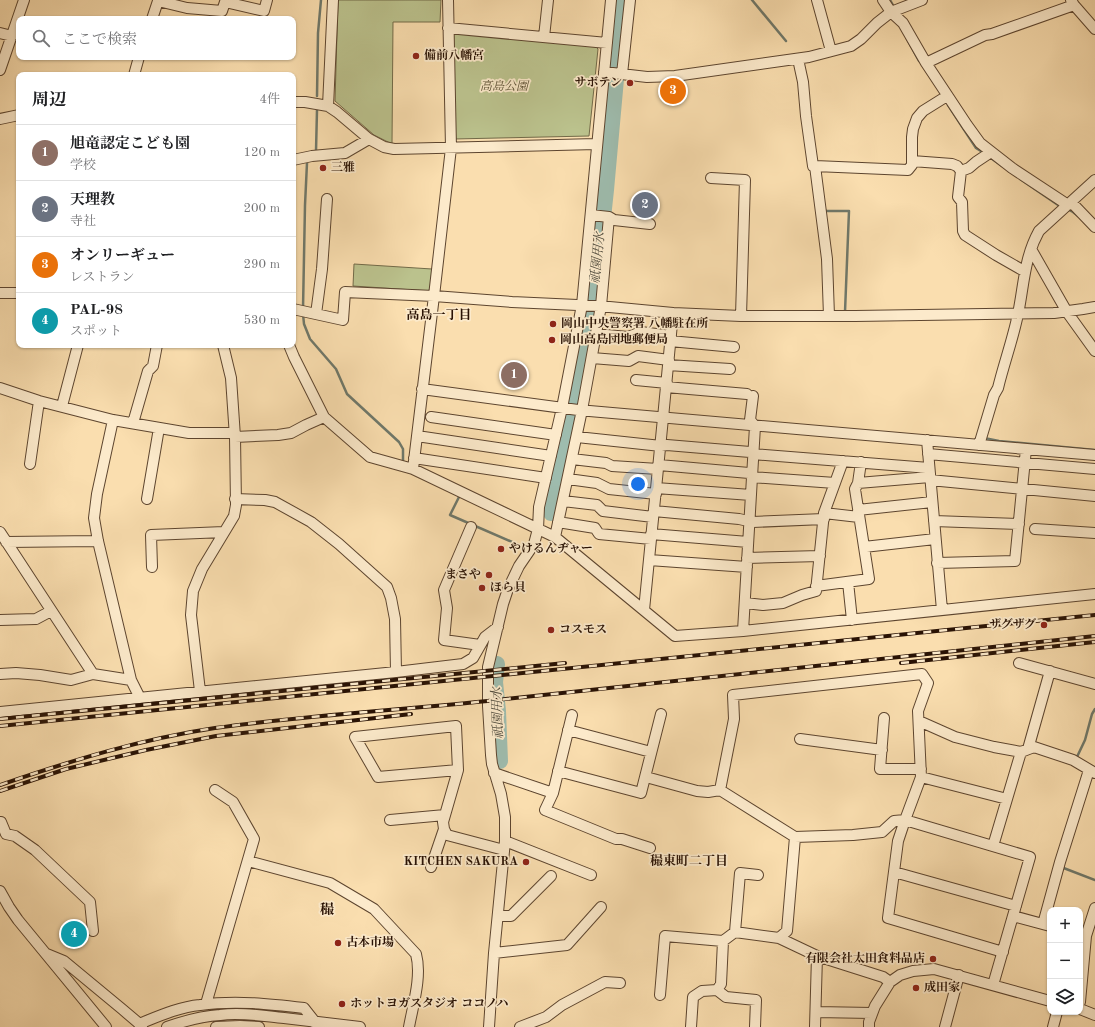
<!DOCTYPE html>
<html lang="ja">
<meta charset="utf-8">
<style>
body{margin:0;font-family:"Old Standard TT","Noto Serif JP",serif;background:#f2f2f2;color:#202124}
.controls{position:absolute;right:12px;bottom:12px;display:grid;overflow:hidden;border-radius:8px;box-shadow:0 1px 3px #0004}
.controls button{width:36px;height:36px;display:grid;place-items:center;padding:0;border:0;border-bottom:1px solid #e0e0e0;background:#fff;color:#202124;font:20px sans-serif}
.you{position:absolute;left:638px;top:484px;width:14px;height:14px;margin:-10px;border:3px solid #fff;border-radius:50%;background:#1a73e8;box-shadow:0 0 0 6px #1a73e833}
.badge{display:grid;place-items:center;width:26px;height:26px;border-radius:50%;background:#1a73e8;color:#fff;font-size:13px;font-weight:700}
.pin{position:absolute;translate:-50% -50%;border:2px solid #fff;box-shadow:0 1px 4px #0006}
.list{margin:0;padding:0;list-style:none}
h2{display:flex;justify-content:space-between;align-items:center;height:52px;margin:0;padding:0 16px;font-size:17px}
h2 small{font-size:13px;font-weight:400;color:#757577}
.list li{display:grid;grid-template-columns:26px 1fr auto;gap:12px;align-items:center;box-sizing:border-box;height:56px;padding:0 16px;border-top:1px solid #e0e0e0}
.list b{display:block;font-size:15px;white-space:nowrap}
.list p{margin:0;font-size:13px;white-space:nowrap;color:#757577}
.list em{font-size:13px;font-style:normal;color:#757577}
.icon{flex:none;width:22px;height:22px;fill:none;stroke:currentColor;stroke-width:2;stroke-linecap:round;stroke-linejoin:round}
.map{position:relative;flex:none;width:1095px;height:1027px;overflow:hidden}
.search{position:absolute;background:#fff;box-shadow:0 1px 3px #0004;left:16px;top:16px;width:280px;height:44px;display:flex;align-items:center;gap:10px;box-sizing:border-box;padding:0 14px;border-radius:8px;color:#757577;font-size:15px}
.panel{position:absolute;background:#fff;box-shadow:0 1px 3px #0004;left:16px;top:72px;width:280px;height:276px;border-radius:8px}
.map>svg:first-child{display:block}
.green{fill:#bbc28d;stroke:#726a48}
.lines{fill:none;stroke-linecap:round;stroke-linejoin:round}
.stream{stroke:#6f786a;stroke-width:2.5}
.river{stroke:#9ebcae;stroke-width:16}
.minor-casing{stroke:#5d452f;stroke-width:12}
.minor{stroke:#fceacb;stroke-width:10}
.rail-casing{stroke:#291204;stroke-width:4}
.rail{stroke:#fceacb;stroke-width:2.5;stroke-dasharray:8;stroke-linecap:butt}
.poi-dot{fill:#8f2418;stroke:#fceacb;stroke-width:1.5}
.labels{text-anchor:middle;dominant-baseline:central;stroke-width:3.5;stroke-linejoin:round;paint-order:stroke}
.poi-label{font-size:12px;font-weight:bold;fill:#291204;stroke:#fceacb;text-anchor:start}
.park-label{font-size:12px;font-style:italic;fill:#5c5034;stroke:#fceacb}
.water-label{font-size:13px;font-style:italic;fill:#524e40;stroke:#fceacb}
.neighbourhood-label{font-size:13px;font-weight:bold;fill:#291204;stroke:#fceacb}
.quarter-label{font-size:14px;font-weight:bold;fill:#291204;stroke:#fceacb}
</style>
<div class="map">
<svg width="1095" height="1027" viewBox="0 0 1095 1027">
<rect width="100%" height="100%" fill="#fadeaf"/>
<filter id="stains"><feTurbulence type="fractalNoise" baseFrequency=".005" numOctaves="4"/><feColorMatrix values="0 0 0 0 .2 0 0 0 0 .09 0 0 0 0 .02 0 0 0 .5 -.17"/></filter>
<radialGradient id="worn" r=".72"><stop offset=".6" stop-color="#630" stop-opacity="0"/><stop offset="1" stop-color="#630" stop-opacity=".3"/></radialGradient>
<!-- green -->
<path class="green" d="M 338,0 L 441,0 L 440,22 L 393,22 L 392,144 L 374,135 L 335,101 Z
M 454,30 L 594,45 L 598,49 L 589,136 L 454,139 L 451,34 Z
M 354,264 L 432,269 L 430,291 L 353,286 Z"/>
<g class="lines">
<!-- stream -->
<path class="stream" d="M 752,0 L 786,41
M 890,0 L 894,7
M 907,39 L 919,61
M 317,96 L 318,33 L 321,0
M 948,105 L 976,148 L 984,153
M 316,151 L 317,110
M 988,156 L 1002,166
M 1020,179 L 1061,207
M 1067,209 L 1073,212 L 1078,216
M 825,210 L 826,211 L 849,211 L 845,312
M 303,309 L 305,205 L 307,163
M 303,314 L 304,324 L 310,339 L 336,369 L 347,394 L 399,442 L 403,449 L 403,461
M 984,438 L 999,441 L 1095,450
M 459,497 L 450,515 L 519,545
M 1076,759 L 1085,740 L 1092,714 L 1095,709
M 1061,867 L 1095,880"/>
<!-- river -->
<path class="river" d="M 551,513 L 573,416 L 593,311 L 606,190 L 616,79 L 624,0
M 497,664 L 495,682 L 498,711 L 500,761"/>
<!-- minor casing -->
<g class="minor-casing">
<path id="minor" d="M 817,0 L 831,51
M 883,0 L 891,12 L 903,23 L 926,63 L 967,125 L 980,143 L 1012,168 L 1068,205
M 1071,0 L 1074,5 L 1095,29
M 152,19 L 158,1 L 187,8 L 222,11 L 225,2 L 264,11 L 267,0
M 448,28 L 607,43
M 0,33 L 12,36
M 544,37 L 548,0
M 798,59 L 803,82 L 806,116 L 813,166 L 815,166 L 827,259 L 829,316
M 926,63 L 985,35 L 992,34 L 1074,5
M 0,70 L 24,0
M 604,72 L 647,77 L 675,76 L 809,57 L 851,46 L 861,39 L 877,23 L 891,12 L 922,0
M 622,74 L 630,0
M 134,75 L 139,57
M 293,102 L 305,102 L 328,106 L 337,112 L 369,139 L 384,147 L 394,149 L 596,144
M 328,106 L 333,0
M 0,119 L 19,115
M 991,152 L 976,162 L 969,168 L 961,171 L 958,197 L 962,202 L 963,231 L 965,235 L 996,255 L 1024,271
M 293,160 L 312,156 L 345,153 L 369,139
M 912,161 L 952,164 L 957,166 L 961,171
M 815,166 L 908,170 L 912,165 L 912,137 L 913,129 L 917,118 L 923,111 L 947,96
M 711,178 L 745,180 L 741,316
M 1071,202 L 1095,227
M 591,215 L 609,217 L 614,220 L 650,224
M 1031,249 L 1067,312 L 1095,351
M 0,293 L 19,293
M 293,309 L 343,320 L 345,292 L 434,296 L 512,302 L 599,306 L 673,313 L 741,316 L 855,316 L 1054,313 L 1083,309 L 1095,307
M 316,314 L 322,269 L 327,199
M 596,334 L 628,337 L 641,332 L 671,336
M 670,341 L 734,347
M 289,345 L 294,357 L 324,417 L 370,457 L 413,469 L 555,537 L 675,636 L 743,631 L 1095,594
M 592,358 L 629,361 L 638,356 L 669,360
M 668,365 L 730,369
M 636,380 L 667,383
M 666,387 L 747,394
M 0,388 L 39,401 L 113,420 L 189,433 L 234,433
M 422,389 L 578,410 L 1095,455
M 62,406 L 78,345
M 431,417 L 556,435
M 113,420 L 97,494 L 94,518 L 98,541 L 131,680 L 140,698
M 133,423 L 148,371 L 153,366 L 157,345
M 417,436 L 551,456
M 235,437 L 278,435 L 291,433 L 306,425 L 324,417
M 577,437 L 661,446 L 667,445 L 750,452 L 753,454 L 929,468
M 927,440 L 942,610
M 979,445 L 994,395 L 998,388 C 1004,363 1013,339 1018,314 C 1024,285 1024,258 1039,231 L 1095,180
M 928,454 L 1095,469
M 414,458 L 546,478
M 572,459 L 606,463 L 612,466 L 658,469
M 30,464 L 39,401
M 659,465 L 749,473 L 752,477 L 835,483
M 413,469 L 434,296 L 451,148 L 448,0
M 568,479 L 597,483 L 609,489 L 656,494
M 930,480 L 1095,496
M 858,483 L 930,477
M 656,488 L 751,495
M 147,499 L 159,428
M 235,499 L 265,500 L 275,502 L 311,522 L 339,544 L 387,587 L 391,598 L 395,619 L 396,672
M 563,501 L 597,505 L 603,511 L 653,517
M 858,510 L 932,502
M 654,511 L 739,519 L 753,522 L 824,519
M 824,513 L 859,517
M 934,521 L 1019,524
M 558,522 L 595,528 L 599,534 L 651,539
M 471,527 L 444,590 L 447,608 L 444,640 L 480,645
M 1035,529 L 1095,533
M 0,532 L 93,674
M 651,534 L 748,542
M 555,537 L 582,410 L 601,306 L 609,217
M 6,542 L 98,541
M 864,547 L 935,539
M 747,558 L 820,556
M 649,560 L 747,567
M 937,563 L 1015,561 L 1026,449
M 152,567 L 151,535 L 224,532
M 848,582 L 852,620
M 816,586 L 869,579 L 855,489 L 858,483 L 861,462
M 745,603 L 763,605 L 783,603 L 802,595 L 816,591 L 824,513 L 843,461
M 644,610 L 663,418 L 673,313
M 0,620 L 36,619 L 51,611
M 743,631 L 755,426 L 750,420 L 753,396
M 1019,663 L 1095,684
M 0,674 L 16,673 L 40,675 L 71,680 L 93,674 L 131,680
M 200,691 L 191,615 L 193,591 L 202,569 L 234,516 L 236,505 L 235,437 L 231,378 L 223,345
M 0,712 L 396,672 L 463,664 L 473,658 L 485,637 L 498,627
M 572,715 L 553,793 L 545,810 L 616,839 L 622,839 L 650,848
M 884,718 L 880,769 L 921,769
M 919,721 L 955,737 L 994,747 L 1021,752 L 1034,747 L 1073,760 L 1095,773
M 568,730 L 651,752
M 800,739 L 882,750
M 1028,749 L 1050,671
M 458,770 L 378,777 L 355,737 L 456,726 L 458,770 L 443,822 L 444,829 L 447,835 L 504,850
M 558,771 L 641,793 L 661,714
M 494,773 L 553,793
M 646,777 L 697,791 L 708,792 L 720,790 L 795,837 L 853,835 L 882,832 L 894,821 L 905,820 L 1030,857 L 993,985
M 921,777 L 1007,799
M 720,790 L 734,719 L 733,695 L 922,674 L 928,683 L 918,711 L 921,777 L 905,820 L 898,841 L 888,918 L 1003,952
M 390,820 L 445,815
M 0,822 L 1,822 L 6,834 L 15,836 L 35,850 L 90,902 L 93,931
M 505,841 L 591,875
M 993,846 L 1021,752
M 248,861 L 330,883 L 374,909 L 416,954 C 422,976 413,1005 409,1027
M 431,867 L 444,829
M 894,872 L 1016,906
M 0,891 L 9,907 L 18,920 L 106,1027
M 498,916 L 511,916 L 551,876
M 1013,916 L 1050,926
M 1043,924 L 1060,862 L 1089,770
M 735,932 L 740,873 L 758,875
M 779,938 L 787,931 L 795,837
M 494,953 L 567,945 L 601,907
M 47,954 L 64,961 L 122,1009 L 142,1026
M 717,990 L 726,997 L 756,1000 L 755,1027
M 660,995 L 665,936 L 723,941
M 1080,1002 L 1086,936 L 1095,908
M 206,1004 L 254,839 L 233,802 L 215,790
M 1080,1009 L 1095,1015
M 816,1012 L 872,1013
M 139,1024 C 159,1016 179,1007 200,1005 C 235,1000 270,1004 304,1008 L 315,1022 L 316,1025
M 167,1027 C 184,1021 202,1016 220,1015 C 241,1012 263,1016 284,1018 C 309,1021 335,1024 360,1027
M 216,1027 L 240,1026 L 259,1027
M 489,1027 L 494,953 L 505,841 L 505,817 L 501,794 L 492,764 L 491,755 L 488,706 L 488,667 L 503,604 L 508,589 L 519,566 L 534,544 L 538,529 L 539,507 L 562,408 L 582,305 L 611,0
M 520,1027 L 546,1017 L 562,1005 L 605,982 L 620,983
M 691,1027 L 693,997 L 702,991 L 717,990 L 721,984 L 723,941 L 735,932 L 779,938 L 817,956 L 883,977 L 890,982
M 815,1027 L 817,956
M 869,1027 L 869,1022 L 875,1006 L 890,982 L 900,975 L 913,971 L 934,969 L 1050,1001
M 945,1027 L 959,975
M 1053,1027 L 1057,1012"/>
</g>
<!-- minor -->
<use href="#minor" class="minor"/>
<!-- rail casing -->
<g class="rail-casing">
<path id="rail" d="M 901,663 L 1095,642
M 0,719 L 565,663
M 0,726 L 1095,615
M 0,785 C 70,761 141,739 215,728 C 309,715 403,710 497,700 C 697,679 896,657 1095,636
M 0,791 L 66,769 L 146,750 L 216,736 L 411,714"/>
</g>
<!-- rail -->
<use href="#rail" class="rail"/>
</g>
<!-- markers -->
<g class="poi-dot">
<circle cx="416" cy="56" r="4"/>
<circle cx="630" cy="83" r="4"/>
<circle cx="323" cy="168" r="4"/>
<circle cx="553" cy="324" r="4"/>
<circle cx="552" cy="340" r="4"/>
<circle cx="501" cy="549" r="4"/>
<circle cx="489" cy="575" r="4"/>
<circle cx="482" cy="588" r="4"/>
<circle cx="1044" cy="625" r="4"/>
<circle cx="551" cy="630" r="4"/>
<circle cx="526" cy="862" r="4"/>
<circle cx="338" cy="943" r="4"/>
<circle cx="933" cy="959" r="4"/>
<circle cx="916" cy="988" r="4"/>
<circle cx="342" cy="1004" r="4"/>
</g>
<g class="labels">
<!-- poi labels -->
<g class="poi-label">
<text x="424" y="56">備前八幡宮</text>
<text x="622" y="83" text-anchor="end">サボテン</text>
<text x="331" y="168">三雅</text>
<text x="561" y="324">岡山中央警察署 八幡駐在所</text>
<text x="560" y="340">岡山高島団地郵便局</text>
<text x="509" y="549">やけるんヂャー</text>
<text x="481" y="575" text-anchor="end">まさや</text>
<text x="490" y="588">ほら貝</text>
<text x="1036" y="625" text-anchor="end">ザグザグ</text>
<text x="559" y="630">コスモス</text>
<text x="518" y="862" text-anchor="end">KITCHEN SAKURA</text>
<text x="346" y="943">古本市場</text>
<text x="925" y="959" text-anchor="end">有限会社太田食料品店</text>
<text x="924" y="988">成田家</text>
<text x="350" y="1004">ホットヨガスタジオ ココノハ</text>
</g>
<!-- park labels -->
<g class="park-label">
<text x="504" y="87">高島公園</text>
</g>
<!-- water labels -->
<g class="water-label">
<text transform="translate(598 258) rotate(-84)">祇園用水</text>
<text transform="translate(498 713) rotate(-92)">祇園用水</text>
</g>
<!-- neighbourhood labels -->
<g class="neighbourhood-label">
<text x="439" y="315">高島一丁目</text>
<text x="689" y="861">穝東町二丁目</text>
</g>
<!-- quarter labels -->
<g class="quarter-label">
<text x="327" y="910">穝</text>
</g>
</g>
<rect width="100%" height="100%" filter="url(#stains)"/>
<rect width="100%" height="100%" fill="url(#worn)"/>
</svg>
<div class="controls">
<button>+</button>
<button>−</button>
<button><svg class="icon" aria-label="layers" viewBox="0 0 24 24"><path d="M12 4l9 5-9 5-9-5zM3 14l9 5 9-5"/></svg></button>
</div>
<div class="you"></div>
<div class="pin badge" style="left:514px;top:375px;background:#8d6e63">1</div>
<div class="pin badge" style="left:645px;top:205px;background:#6b7280">2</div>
<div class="pin badge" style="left:673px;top:91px;background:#e8710a">3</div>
<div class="pin badge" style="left:74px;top:934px;background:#0f9aa8">4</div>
<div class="search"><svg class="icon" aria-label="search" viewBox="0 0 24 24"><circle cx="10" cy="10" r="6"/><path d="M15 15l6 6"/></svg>ここで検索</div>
<section class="panel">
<h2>周辺<small>4件</small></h2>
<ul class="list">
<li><span class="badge" style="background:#8d6e63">1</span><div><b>旭竜認定こども園</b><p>学校</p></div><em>120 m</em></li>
<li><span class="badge" style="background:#6b7280">2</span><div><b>天理教</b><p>寺社</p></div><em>200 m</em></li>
<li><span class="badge" style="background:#e8710a">3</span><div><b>オンリーギュー</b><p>レストラン</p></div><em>290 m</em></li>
<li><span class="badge" style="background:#0f9aa8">4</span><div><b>PAL-98</b><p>スポット</p></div><em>530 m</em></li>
</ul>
</section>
</div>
